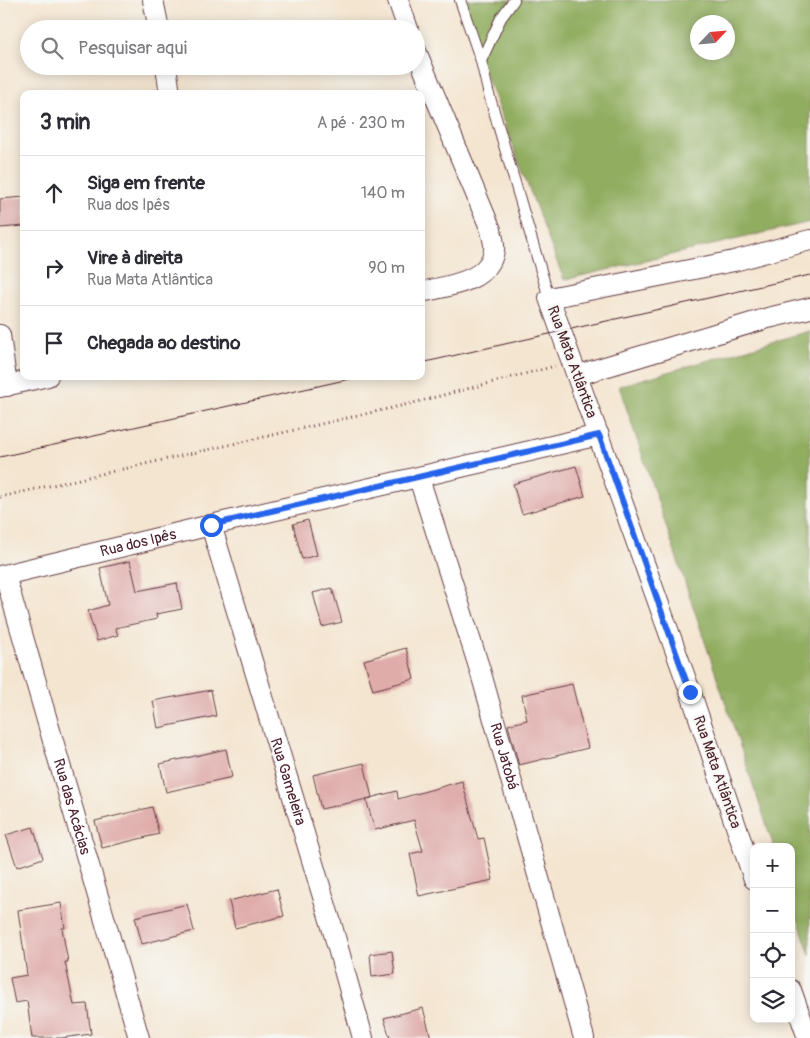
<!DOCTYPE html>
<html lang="pt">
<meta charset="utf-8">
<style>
body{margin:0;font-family:Pangolin,sans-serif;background:#f2f2f3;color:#2b2b33}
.controls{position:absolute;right:15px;bottom:15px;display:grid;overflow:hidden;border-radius:10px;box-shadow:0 2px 12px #0003}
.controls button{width:45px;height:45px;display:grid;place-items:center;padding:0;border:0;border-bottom:1px solid #e1e1e2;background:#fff;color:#2b2b33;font:25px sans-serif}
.compass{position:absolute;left:690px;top:15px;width:45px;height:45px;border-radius:50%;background:#fff;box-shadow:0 2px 12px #0003;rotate:64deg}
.stop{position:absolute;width:15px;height:15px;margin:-11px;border:4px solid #2563eb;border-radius:50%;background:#fff}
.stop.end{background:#2563eb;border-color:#fff;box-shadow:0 1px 5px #0008}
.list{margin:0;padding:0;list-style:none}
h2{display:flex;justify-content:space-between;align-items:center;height:65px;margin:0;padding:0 20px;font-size:21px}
h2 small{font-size:16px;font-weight:400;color:#7c7c81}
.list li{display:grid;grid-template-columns:32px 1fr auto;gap:15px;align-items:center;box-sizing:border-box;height:75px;padding:0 20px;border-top:1px solid #e1e1e2}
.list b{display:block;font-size:19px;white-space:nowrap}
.list p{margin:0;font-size:16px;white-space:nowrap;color:#7c7c81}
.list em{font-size:16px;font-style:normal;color:#7c7c81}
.icon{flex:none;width:28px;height:28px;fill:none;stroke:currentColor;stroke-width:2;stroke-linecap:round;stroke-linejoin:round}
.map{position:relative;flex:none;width:810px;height:1038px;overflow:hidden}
.search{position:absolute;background:#fff;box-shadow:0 2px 12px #0003;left:20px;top:20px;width:405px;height:55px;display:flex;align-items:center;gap:12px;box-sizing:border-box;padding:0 18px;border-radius:28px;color:#7c7c81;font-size:19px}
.panel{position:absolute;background:#fff;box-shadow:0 2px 12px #0003;left:20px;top:90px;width:405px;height:290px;border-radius:10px}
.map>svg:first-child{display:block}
.forest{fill:#91ad60;stroke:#6e6646;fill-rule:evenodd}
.building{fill:#dfacaa}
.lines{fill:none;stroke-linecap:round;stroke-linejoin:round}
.service-casing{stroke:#643d44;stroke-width:12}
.minor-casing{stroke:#643d44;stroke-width:22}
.path{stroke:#643d44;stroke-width:3;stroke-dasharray:1 4;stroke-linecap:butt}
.service{stroke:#fff;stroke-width:10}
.minor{stroke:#fff;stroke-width:20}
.tram{stroke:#4a1f2b;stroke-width:1}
.route{stroke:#2563eb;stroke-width:6}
.labels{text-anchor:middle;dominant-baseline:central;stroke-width:4.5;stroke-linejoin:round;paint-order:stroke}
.street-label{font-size:15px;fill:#4a1f2b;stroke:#f6f6f2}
</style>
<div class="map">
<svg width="810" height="1038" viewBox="0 0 810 1038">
<rect width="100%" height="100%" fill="#f6f6f2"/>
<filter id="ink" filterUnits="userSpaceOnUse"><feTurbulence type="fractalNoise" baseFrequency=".02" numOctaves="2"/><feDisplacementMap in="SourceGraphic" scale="10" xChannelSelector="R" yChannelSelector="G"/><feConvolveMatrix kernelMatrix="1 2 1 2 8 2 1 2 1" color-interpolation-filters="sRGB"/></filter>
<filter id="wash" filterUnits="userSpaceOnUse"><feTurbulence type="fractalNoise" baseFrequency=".0096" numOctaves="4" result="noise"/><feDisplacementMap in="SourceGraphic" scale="20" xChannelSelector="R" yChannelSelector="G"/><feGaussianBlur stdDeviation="1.12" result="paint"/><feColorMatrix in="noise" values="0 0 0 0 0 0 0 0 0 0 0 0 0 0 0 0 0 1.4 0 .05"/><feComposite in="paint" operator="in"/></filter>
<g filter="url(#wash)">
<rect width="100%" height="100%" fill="#f4e5d0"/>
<!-- forest -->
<path class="forest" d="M 457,0 L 810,0 L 810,222 L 564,280 ZM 698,22 L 728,22 L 728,52 L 698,52 Z
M 810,331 L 810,955 L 791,899 L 791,847 L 774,847 L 619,386 Z"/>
<g id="blocks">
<!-- building -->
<path class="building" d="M 24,197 L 24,226 L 0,228 L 0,199 Z
M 576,466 L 585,496 L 522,514 L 513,484 Z
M 308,520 L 317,555 L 302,559 L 293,524 Z
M 130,561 L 137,591 L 177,583 L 182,609 L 156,614 L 157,619 L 115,628 L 118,635 L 97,641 L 88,611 L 108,605 L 100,568 Z
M 332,588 L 342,622 L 322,627 L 313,593 Z
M 406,648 L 414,679 L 373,690 L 364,660 Z
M 572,684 L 588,748 L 519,765 L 508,725 L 527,720 L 522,695 Z
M 211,690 L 216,716 L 158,728 L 153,701 Z
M 226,749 L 232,777 L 166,792 L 160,764 Z
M 364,763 L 372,798 L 321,809 L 313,775 Z
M 462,781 L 478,839 L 484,838 L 493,880 L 419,896 L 410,854 L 423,851 L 414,820 L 375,830 L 366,799 L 397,791 L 398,799 Z
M 152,807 L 159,834 L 102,848 L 95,821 Z
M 33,827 L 43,858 L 17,867 L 6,835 Z
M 277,889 L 284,916 L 235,928 L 229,901 Z
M 61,903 L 65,928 L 62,928 L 68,962 L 65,962 L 74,1005 L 87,1004 L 91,1034 L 61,1038 L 32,1038 L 27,1001 L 15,1003 L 10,978 L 27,975 L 18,910 Z
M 187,904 L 194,931 L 142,944 L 135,917 Z
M 392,951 L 395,974 L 372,977 L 370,954 Z
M 423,1008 L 431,1038 L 390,1038 L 384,1018 Z"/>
</g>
</g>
<g filter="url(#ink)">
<use href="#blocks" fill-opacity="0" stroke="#643d44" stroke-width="1"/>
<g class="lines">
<!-- service casing -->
<g class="service-casing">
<path id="service" d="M 460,0 L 481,61
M 514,0 L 501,18 L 481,61 L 488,91 L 549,298"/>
</g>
<!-- minor casing -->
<g class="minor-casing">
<g id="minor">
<path d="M 153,0 L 159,29"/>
<path d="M 398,0 L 408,29"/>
<path d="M 416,51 L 491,230 C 492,236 495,244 494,250 C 490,282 447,286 421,292"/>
<path d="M 166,66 L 170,94"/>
<path d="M 0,335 L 7,386"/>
<path d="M 578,375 L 768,318 L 810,308"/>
<path d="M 0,387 L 48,376"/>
<path id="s1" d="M 419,478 L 480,670 L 584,1038"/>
<path id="s2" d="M 211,525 L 331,923 L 363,1038"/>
<path id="s3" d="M 5,575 L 139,1038"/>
<path id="s4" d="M 0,576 L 211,525 L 599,435"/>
<path d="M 754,879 L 690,691 L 549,298 L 734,261 L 810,240"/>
<path d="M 791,990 L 808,1038"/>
</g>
</g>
<!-- path -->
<path class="path" d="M 0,497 L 409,404 L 555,366"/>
<!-- service -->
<use href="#service" class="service"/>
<!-- minor -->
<use href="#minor" class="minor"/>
<!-- tram -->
<path class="tram" d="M 421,363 L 810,275
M 0,457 L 363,376"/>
</g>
</g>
<g class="lines" filter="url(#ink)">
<!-- route -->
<path class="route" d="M 211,525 L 599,435 L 690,692"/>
</g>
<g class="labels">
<!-- street labels -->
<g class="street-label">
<text transform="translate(572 362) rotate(70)">Rua Mata Atlântica</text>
<text stroke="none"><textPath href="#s4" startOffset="142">Rua dos Ipês</textPath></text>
<text stroke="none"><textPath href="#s1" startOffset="291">Rua Jatobá</textPath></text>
<text transform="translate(717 772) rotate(71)">Rua Mata Atlântica</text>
<text stroke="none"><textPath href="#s2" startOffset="268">Rua Gameleira</textPath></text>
<text stroke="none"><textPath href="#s3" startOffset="241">Rua das Acácias</textPath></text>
</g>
</g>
</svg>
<div class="controls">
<button>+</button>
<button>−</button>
<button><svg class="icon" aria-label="locate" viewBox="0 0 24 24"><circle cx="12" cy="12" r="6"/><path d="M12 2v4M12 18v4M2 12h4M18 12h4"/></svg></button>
<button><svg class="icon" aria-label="layers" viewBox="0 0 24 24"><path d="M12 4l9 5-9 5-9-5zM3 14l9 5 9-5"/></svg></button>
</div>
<svg class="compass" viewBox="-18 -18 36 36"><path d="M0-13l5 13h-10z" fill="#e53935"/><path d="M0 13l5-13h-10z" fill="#7c7c81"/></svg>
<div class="stop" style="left:211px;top:525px"></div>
<div class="stop end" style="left:690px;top:692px"></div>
<div class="search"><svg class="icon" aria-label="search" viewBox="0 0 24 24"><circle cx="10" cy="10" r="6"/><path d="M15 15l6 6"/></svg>Pesquisar aqui</div>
<section class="panel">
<h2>3 min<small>A pé · 230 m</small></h2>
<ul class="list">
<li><svg class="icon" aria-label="ahead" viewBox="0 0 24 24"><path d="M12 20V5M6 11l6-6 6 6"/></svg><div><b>Siga em frente</b><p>Rua dos Ipês</p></div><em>140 m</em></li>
<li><svg class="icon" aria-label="right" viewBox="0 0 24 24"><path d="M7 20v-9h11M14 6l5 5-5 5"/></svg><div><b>Vire à direita</b><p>Rua Mata Atlântica</p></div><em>90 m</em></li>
<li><svg class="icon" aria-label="arrive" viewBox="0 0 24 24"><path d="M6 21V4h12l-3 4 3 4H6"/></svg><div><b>Chegada ao destino</b></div></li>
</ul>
</section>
</div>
